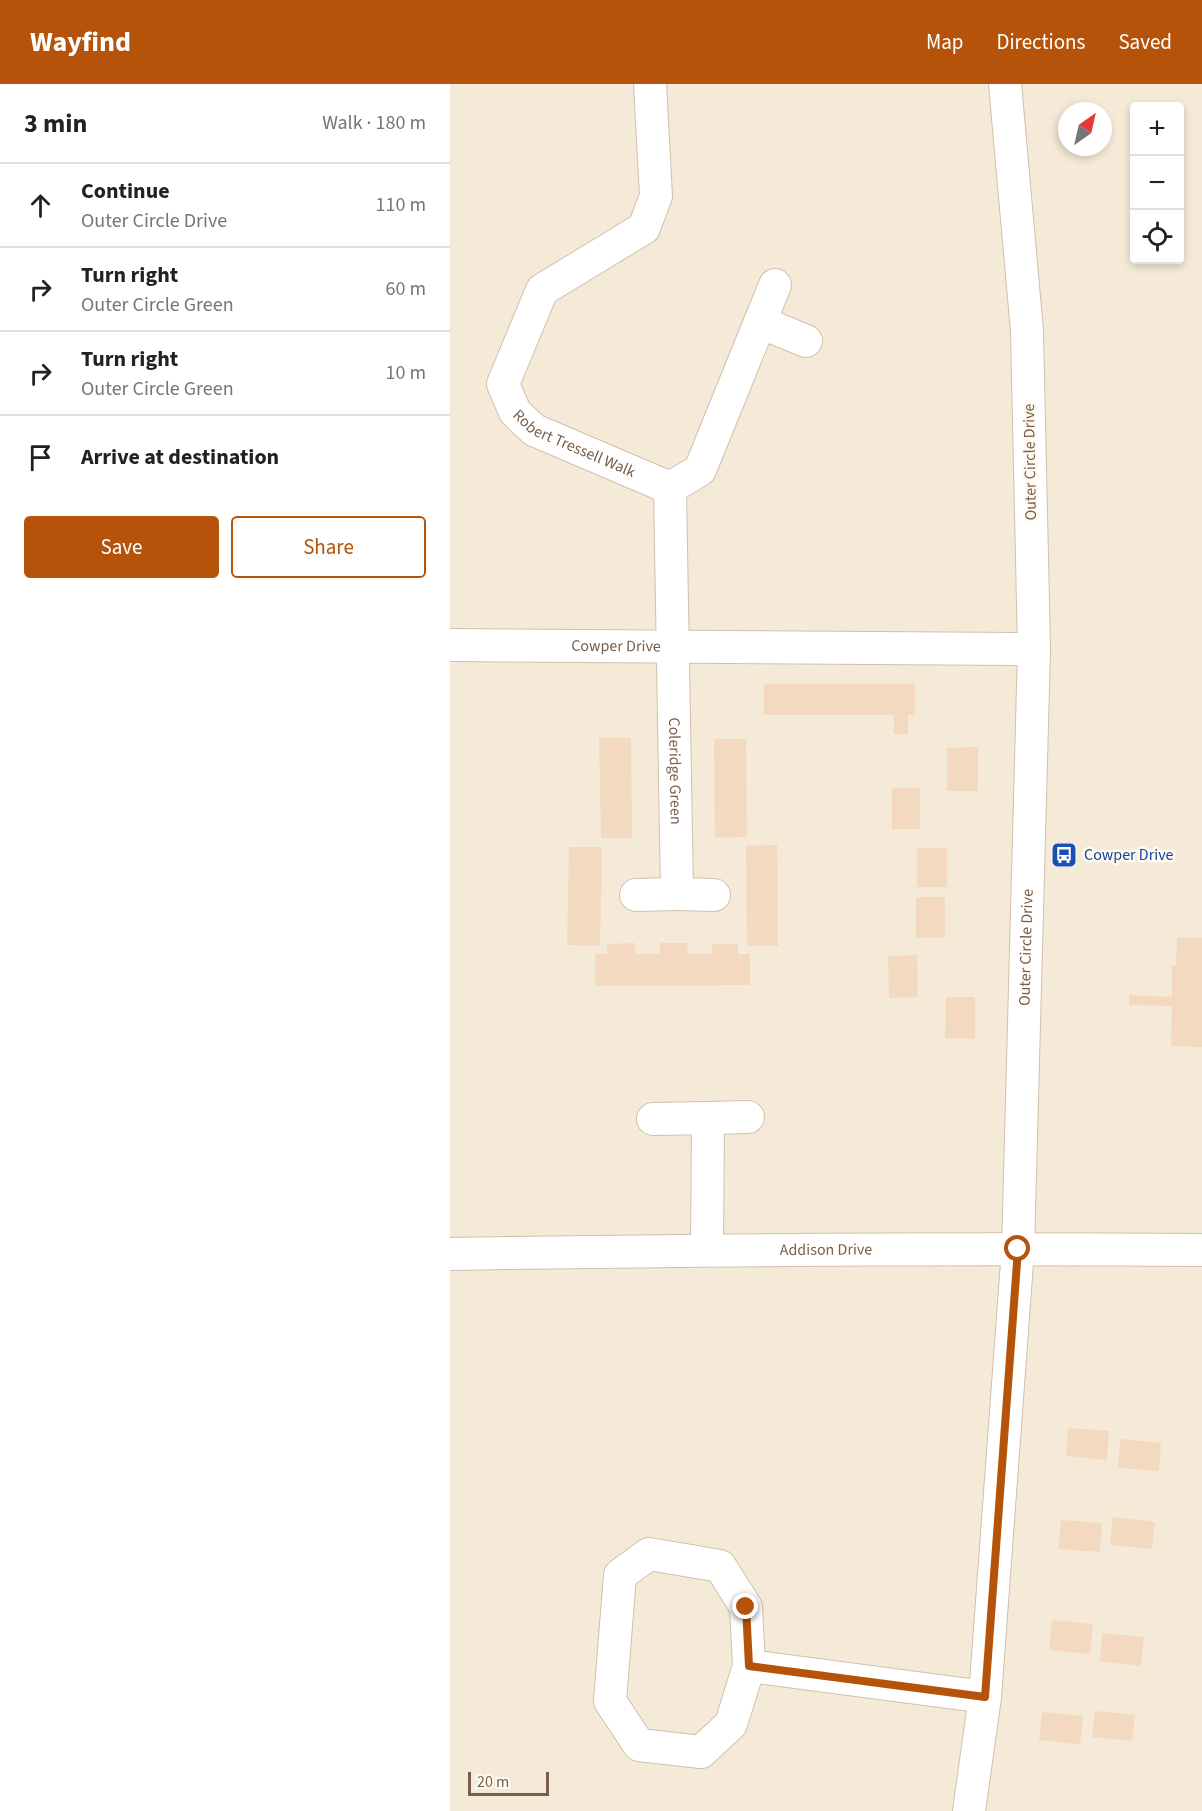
<!DOCTYPE html>
<meta charset="utf-8">
<style>
body{margin:0;font-family:"Source Sans 3",sans-serif;background:#f6f6f6;color:#222}
.controls{position:absolute;right:18px;top:18px;display:grid;overflow:hidden;border-radius:6px;box-shadow:0 3px 9px #0003}
.controls button{width:54px;height:54px;display:grid;place-items:center;padding:0;border:0;border-bottom:2px solid #e0e0e0;background:#fff;color:#222;font:30px sans-serif}
.compass{position:absolute;left:608px;top:18px;width:54px;height:54px;border-radius:50%;background:#fff;box-shadow:0 3px 9px #0003;rotate:34deg}
.scale{position:absolute;left:18px;bottom:15px;width:81px;box-sizing:border-box;padding-left:6px;border:3px solid #795f4b;border-top:0;font-size:16px;line-height:21px;white-space:nowrap;color:#795f4b;-webkit-text-stroke:4px #fffaf1;paint-order:stroke}
.stop{position:absolute;width:18px;height:18px;margin:-14px;border:4px solid #b45309;border-radius:50%;background:#fff}
.stop.end{background:#b45309;border-color:#fff;box-shadow:0 2px 6px #0008}
.list{margin:0;padding:0;list-style:none}
h2{display:flex;justify-content:space-between;align-items:center;height:78px;margin:0;padding:0 24px;font-size:26px}
h2 small{font-size:20px;font-weight:400;color:#767676}
.list li{display:grid;grid-template-columns:39px 1fr auto;gap:18px;align-items:center;box-sizing:border-box;height:84px;padding:0 24px;border-top:2px solid #e0e0e0}
.list b{display:block;font-size:22px;white-space:nowrap}
.list p{margin:0;font-size:20px;white-space:nowrap;color:#767676}
.list em{font-size:20px;font-style:normal;color:#767676}
.actions{display:flex;gap:12px;padding:18px 24px}
.actions a{flex:1;padding:14px 0;border:2px solid #b45309;border-radius:6px;text-align:center;font-size:21px;color:#b45309}
.actions .main{background:#b45309;color:#fff}
.icon{flex:none;width:33px;height:33px;fill:none;stroke:currentColor;stroke-width:2;stroke-linecap:round;stroke-linejoin:round}
.map{position:relative;flex:none;width:752px;height:1727px;overflow:hidden}
header{display:flex;align-items:center;gap:36px;box-sizing:border-box;height:84px;padding:0 30px;background:#b45309;color:#fff}
header strong{font-size:28px}
nav{display:flex;gap:33px;margin-inline-start:auto;font-size:21px}
main{display:flex}
aside{flex:1;background:#fff}
.map>svg:first-child{display:block}
.residential{fill:#f5ead7;fill-rule:evenodd}
.building{fill:#f3d9c0}
.lines{fill:none;stroke-linecap:round;stroke-linejoin:round}
.minor-casing{stroke:#d0c0ae;stroke-width:34}
.minor{stroke:#fff;stroke-width:32}
.route{stroke:#b45309;stroke-width:8}
.labels{text-anchor:middle;dominant-baseline:central;stroke-width:5;stroke-linejoin:round;paint-order:stroke}
.street-label{font-size:16px;fill:#795f4b;stroke:#fffaf1}
.transit-label{font-size:16px;fill:#164399;stroke:#fffaf1;text-anchor:start}
</style>
<header>
<strong>Wayfind</strong>
<nav><a>Map</a><a>Directions</a><a>Saved</a></nav>
</header>
<main>
<aside>
<h2>3 min<small>Walk · 180 m</small></h2>
<ul class="list">
<li><svg class="icon" aria-label="ahead" viewBox="0 0 24 24"><path d="M12 20V5M6 11l6-6 6 6"/></svg><div><b>Continue</b><p>Outer Circle Drive</p></div><em>110 m</em></li>
<li><svg class="icon" aria-label="right" viewBox="0 0 24 24"><path d="M7 20v-9h11M14 6l5 5-5 5"/></svg><div><b>Turn right</b><p>Outer Circle Green</p></div><em>60 m</em></li>
<li><svg class="icon" aria-label="right" viewBox="0 0 24 24"><path d="M7 20v-9h11M14 6l5 5-5 5"/></svg><div><b>Turn right</b><p>Outer Circle Green</p></div><em>10 m</em></li>
<li><svg class="icon" aria-label="arrive" viewBox="0 0 24 24"><path d="M6 21V4h12l-3 4 3 4H6"/></svg><div><b>Arrive at destination</b></div></li>
</ul>
<div class="actions"><a class="main">Save</a><a>Share</a></div>
</aside>
<div class="map">
<svg width="752" height="1727" viewBox="0 0 752 1727">
<rect width="100%" height="100%" fill="#fdf7e9"/>
<!-- residential -->
<path class="residential" d="M 0,0 L 752,0 L 752,1727 L 0,1727 ZM 684,22 L 730,22 L 730,176 L 684,176 ZM 617,27 L 653,27 L 653,63 L 617,63 Z"/>
<!-- building -->
<path class="building" d="M 314,600 L 465,600 L 465,631 L 458,631 L 458,650 L 444,650 L 444,631 L 314,631 Z
M 149,654 L 181,654 L 182,754 L 151,754 Z
M 264,655 L 296,655 L 297,753 L 265,754 Z
M 528,663 L 528,707 L 497,707 L 497,664 Z
M 442,704 L 470,704 L 470,745 L 442,745 Z
M 327,761 L 328,862 L 297,862 L 296,762 Z
M 119,763 L 152,763 L 150,862 L 117,861 Z
M 467,764 L 497,764 L 497,803 L 467,803 Z
M 466,813 L 495,813 L 495,854 L 466,854 Z
M 727,854 L 752,854 L 752,963 L 721,962 L 722,922 L 679,921 L 679,911 L 722,913 L 722,881 L 726,881 Z
M 185,859 L 185,870 L 210,870 L 210,859 L 238,859 L 237,870 L 262,870 L 262,860 L 288,860 L 288,870 L 300,870 L 300,901 L 145,902 L 145,870 L 157,870 L 157,860 Z
M 467,871 L 468,913 L 439,914 L 438,872 Z
M 496,913 L 525,913 L 525,955 L 495,954 Z
M 618,1344 L 659,1347 L 657,1376 L 616,1372 Z
M 670,1355 L 711,1359 L 709,1387 L 668,1384 Z
M 663,1433 L 705,1438 L 702,1465 L 660,1461 Z
M 611,1436 L 652,1439 L 650,1468 L 608,1465 Z
M 602,1536 L 643,1540 L 640,1570 L 599,1566 Z
M 652,1549 L 694,1553 L 691,1582 L 650,1577 Z
M 645,1627 L 685,1631 L 682,1657 L 642,1653 Z
M 592,1628 L 633,1632 L 630,1660 L 589,1656 Z"/>
<g class="lines">
<!-- minor casing -->
<g class="minor-casing">
<g id="minor">
<path id="s1" d="M 200,0 L 206,112 L 194,144 L 92,206 L 53,300 L 65,328 L 84,346 L 220,404 L 227,810 L 264,811"/>
<path d="M 310,238 L 356,257"/>
<path d="M 220,404 L 250,386 L 325,201"/>
<path id="s2" d="M 0,561 L 584,565"/>
<path d="M 186,811 L 227,810"/>
<path d="M 258,1034 L 298,1033"/>
<path d="M 203,1035 L 258,1034 L 257,1166"/>
<path id="s3" d="M 0,1170 C 251,1166 501,1164 752,1166"/>
<path d="M 299,1582 L 296,1523 L 270,1482 L 199,1470 L 170,1491 L 160,1617 L 189,1661 L 251,1668 L 281,1640 L 299,1582 L 535,1613"/>
<path id="s4" d="M 519,1727 L 535,1613 L 568,1165 L 584,565 L 577,247 L 555,0"/>
</g>
</g>
<!-- minor -->
<use href="#minor" class="minor"/>
</g>
<g class="lines">
<!-- route -->
<path class="route" d="M 296,1523 L 299,1582 L 535,1613 L 568,1165"/>
</g>
<!-- icons -->
<defs>
<g id="bus-square" transform="scale(1.35)"><rect x="-9" y="-9" width="18" height="18" rx="4" fill="#1a4fb4" stroke="#fffaf1"/><path d="M-5-6H5V4H4V6H2V4H-2V6H-4V4H-5ZM-3.5-4V0h7V-4ZM-3.5 1.2v1.5H-2V1.2ZM2 1.2v1.5H3.5V1.2Z" fill="#fff"/></g>
</defs>
<g fill-rule="evenodd">
<use href="#bus-square" x="614" y="771"/>
</g>
<g class="labels">
<!-- street labels -->
<g class="street-label">
<text stroke="none"><textPath href="#s1" startOffset="466">Robert Tressell Walk</textPath></text>
<text transform="translate(580 378) rotate(-91)">Outer Circle Drive</text>
<text stroke="none"><textPath href="#s2" startOffset="166">Cowper Drive</textPath></text>
<text stroke="none"><textPath href="#s1" startOffset="855">Coleridge Green</textPath></text>
<text stroke="none"><textPath href="#s4" startOffset="866">Outer Circle Drive</textPath></text>
<text stroke="none"><textPath href="#s3" startOffset="376">Addison Drive</textPath></text>
</g>
<!-- transit labels -->
<g class="transit-label">
<text x="634" y="771">Cowper Drive</text>
</g>
</g>
</svg>
<div class="controls">
<button>+</button>
<button>−</button>
<button><svg class="icon" aria-label="locate" viewBox="0 0 24 24"><circle cx="12" cy="12" r="6"/><path d="M12 2v4M12 18v4M2 12h4M18 12h4"/></svg></button>
</div>
<svg class="compass" viewBox="-18 -18 36 36"><path d="M0-13l5 13h-10z" fill="#e53935"/><path d="M0 13l5-13h-10z" fill="#767676"/></svg>
<div class="scale">20 m</div>
<div class="stop" style="left:568px;top:1165px"></div>
<div class="stop end" style="left:296px;top:1523px"></div>
</div>
</main>
